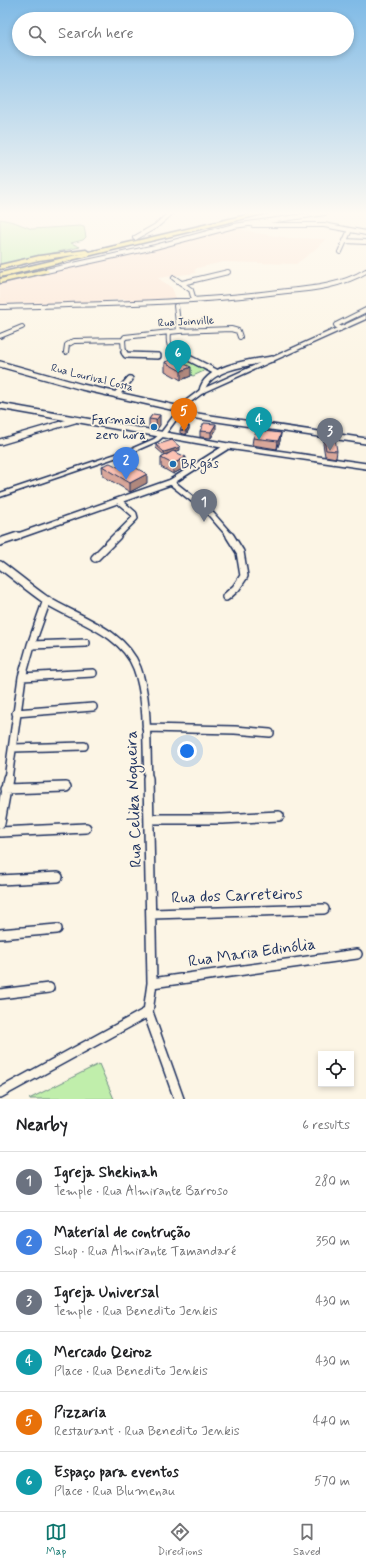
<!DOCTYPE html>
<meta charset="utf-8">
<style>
body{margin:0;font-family:Mynerve,sans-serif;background:#f6f6f6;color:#202124}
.controls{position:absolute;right:12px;bottom:12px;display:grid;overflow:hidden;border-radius:0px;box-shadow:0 2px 6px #0003}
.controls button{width:36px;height:36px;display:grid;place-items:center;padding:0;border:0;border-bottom:1px solid #e0e0e0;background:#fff;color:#202124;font:20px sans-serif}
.you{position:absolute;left:187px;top:751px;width:14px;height:14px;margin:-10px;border:3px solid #fff;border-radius:50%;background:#1a73e8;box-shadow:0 0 0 6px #1a73e833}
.badge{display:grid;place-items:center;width:26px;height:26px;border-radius:50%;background:#0f766e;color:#fff;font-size:13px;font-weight:700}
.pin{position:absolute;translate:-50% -33px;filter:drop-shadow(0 1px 2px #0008)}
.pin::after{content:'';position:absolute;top:21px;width:14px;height:12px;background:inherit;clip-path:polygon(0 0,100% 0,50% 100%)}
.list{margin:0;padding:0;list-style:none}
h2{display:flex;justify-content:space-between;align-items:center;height:52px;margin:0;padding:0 16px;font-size:17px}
h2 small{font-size:13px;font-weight:400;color:#757577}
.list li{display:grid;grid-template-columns:26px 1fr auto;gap:12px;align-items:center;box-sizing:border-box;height:60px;padding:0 16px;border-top:1px solid #e0e0e0}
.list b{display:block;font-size:15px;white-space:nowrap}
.list p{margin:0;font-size:13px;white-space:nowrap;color:#757577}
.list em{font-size:13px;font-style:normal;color:#757577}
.icon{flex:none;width:22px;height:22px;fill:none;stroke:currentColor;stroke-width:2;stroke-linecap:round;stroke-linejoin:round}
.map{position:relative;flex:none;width:366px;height:1099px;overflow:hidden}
.search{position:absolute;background:#fff;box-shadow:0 2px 6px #0003;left:12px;right:12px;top:12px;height:44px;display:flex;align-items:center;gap:10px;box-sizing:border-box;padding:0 14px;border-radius:22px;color:#757577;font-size:15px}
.sheet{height:412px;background:#fff}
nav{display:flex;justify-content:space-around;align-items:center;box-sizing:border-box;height:56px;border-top:1px solid #e0e0e0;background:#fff;font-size:11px;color:#757577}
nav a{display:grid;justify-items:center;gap:2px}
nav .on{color:#0f766e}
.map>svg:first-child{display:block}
.built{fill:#fce6d6}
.green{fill:#c0eeab;stroke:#6e8e84}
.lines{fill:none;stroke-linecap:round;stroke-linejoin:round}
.minor-far3-casing{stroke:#1b2f5e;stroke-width:6}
.minor-far2-casing{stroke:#1b2f5e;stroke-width:8}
.minor-far1-casing{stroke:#1b2f5e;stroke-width:10}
.minor-casing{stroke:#1b2f5e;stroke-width:12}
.secondary-casing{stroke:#1b2f5e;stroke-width:3}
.primary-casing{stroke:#1b2f5e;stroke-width:3}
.motorway-casing{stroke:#1b2f5e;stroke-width:3}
.minor-far3{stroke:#fcf5e5;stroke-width:4}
.minor-far2{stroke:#fcf5e5;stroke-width:5}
.minor-far1{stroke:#fcf5e5;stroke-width:7}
.minor{stroke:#fcf5e5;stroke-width:9}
.secondary{fill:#fcf5e5;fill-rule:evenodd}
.primary{fill:#f5e382;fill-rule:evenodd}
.motorway{fill:#f5e382;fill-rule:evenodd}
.wall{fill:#d9a79a;stroke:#1b2f5e}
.shaded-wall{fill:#b0887d;stroke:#1b2f5e}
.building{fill:#fcc2b3;stroke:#1b2f5e}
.poi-dot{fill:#1f6fb2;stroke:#fcf5e5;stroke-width:1.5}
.labels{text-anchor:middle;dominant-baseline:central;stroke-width:3.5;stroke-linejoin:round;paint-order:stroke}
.far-street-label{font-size:11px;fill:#1b2f5e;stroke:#fcf5e5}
.poi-label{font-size:13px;fill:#1b2f5e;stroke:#fcf5e5;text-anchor:end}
.near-street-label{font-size:16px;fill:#1b2f5e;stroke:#fcf5e5}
</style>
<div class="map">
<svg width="366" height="1099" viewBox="0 0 366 1099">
<rect width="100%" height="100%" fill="#fcf5e5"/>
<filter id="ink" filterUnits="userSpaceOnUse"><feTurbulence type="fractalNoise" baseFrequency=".025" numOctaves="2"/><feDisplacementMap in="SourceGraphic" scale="8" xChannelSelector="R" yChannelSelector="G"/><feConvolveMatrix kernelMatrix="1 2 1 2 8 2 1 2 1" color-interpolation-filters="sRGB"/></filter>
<g filter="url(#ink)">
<!-- built -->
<path class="built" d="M 239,228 L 256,233 L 290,238 L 326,239 L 312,252 L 296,264 L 223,262 L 197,268 L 194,271 L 196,273 L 158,278 L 172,288 L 176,298 L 126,301 L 125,299 L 95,302 L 0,304 L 0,283 L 94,263 Z"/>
<!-- green -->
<path class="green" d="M 0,219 L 14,222 L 32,229 L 80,226 L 84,227 L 86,237 L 83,240 L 71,243 L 80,247 L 0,265 Z
M 184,358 L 206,370 L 193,376 L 170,363 Z
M 99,1064 L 114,1099 L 29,1099 Z"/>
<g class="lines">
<!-- minor-far3 casing -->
<g class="minor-far3-casing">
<path id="minor-far3" d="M 253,225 L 324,225 L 366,233
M 135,238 L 156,226 L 171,213
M 345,241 L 366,242
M 340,252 L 349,232
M 46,271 L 155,247 L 234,226 L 325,213
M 174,278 L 191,290 L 194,300
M 182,283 L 228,272
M 176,306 L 179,331
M 0,307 C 93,304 186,304 278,292 C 308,289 340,287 366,271
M 340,329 L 336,325 L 366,310
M 169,332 C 168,343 168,348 179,353
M 0,336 L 22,327
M 66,352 L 67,345 L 74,341 L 123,340
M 124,353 L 123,340 L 125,337 L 179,331 L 231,329 L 238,331 L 240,337"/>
</g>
<!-- minor-far2 casing -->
<g class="minor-far2-casing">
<path id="minor-far2" d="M 124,352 L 126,355 L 158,356
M 177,352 L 218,373
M 0,364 L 82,387 L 180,409
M 202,391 C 206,367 252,362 272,359
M 116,395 L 130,379
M 0,406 L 228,446 L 366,466
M 177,413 L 366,441
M 0,442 L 75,420
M 171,482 L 210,513 L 231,537
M 15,537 L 171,482 L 228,446
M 116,537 L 135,518 L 134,514 L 119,501"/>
</g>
<!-- minor-far1 casing -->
<g class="minor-far1-casing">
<path id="minor-far1" d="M 0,542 L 18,536
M 95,558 L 117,536
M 0,565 C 15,576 30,589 46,600 C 76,619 123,631 137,668 C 149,700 146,745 148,779
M 226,597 L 236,588 L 244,576 L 240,552 L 230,536
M 31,645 L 86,643
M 22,677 L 93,673
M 16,713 L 93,707
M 146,728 L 235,730 L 270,733
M 13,748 L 84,746
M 8,779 L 22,677 L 31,645 L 47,600"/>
</g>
<!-- minor casing -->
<g class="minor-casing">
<path id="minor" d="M 148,778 L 152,983 L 148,1012 L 179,1099
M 5,789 L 66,787
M 150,819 L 222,819 L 279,816
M 0,823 L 8,778
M 0,832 L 86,828
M 0,880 L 58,877
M 152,914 L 324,909
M 0,934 L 57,929
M 152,983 L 357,954
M 0,994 L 49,988
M 0,1093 L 148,1012"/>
</g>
<!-- secondary casing -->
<g class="secondary-casing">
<path id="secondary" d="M 366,315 L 366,319 L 204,392 L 188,404 L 164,436 L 158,441 L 135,451 L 0,497 L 0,493 L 131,449 L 154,439 L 160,434 L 184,402 L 200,390 Z"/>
</g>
<!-- primary casing -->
<g class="primary-casing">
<path id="primary" d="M 86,250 L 89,252 L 88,253 L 39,260 L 0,269 L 0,265 L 39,256 Z
M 46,269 L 49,271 L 48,272 L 0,283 L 0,279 Z"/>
</g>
<!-- motorway casing -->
<g class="motorway-casing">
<path id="motorway" d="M 255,213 L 267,213 L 0,277 L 0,273 Z"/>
</g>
<!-- minor-far3 -->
<use href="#minor-far3" class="minor-far3"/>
<!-- minor-far2 -->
<use href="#minor-far2" class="minor-far2"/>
<!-- minor-far1 -->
<use href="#minor-far1" class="minor-far1"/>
<!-- minor -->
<use href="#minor" class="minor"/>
<!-- secondary -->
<use href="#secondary" class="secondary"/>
<!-- primary -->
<use href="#primary" class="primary"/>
<!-- motorway -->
<use href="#motorway" class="motorway"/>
</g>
<!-- wall -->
<path class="wall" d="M 165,362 L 191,376 L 181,380 L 165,371 Z
M 153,414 L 160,425 L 157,429 L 149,428 L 149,419 Z
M 189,426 L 189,429 L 186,435 L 180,433 L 180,430 Z
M 216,430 L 211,438 L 200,437 L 200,431 Z
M 265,431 L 281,433 L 280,441 L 277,449 L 252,445 L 253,438 Z
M 324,438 L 337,451 L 336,458 L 325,456 L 323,444 Z
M 156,445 L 180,450 L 175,452 L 186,467 L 173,474 L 161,467 L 161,458 L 167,454 L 164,455 L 156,448 Z
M 102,466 L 147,483 L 130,492 L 103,476 Z"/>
<!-- shaded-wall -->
<path class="shaded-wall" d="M 191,367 L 191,376 L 181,380 L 181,371 Z
M 160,415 L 160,425 L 157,429 L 156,420 Z
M 216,424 L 216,430 L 211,438 L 211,432 Z
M 189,426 L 189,429 L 186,435 L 186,431 Z
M 281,433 L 280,441 L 277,449 L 278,441 Z
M 180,447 L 180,450 L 164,455 L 164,452 Z
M 186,457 L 186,467 L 173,474 L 173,464 Z
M 147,474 L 147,483 L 130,492 L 130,483 Z"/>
<!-- building -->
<path class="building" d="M 174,359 L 191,367 L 181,371 L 165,362 Z
M 153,414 L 160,415 L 156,420 L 149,419 Z
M 204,423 L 216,424 L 211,432 L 200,431 Z
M 183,425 L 189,426 L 186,431 L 180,430 Z
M 258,427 L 265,428 L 264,431 L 281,433 L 278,441 L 253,438 Z
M 324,438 L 335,438 L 337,451 L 326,450 Z
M 172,440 L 180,447 L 164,452 L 156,445 Z
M 173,451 L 186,457 L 173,464 L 161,458 Z
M 110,463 L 118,467 L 127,463 L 147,474 L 130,483 L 102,466 Z"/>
</g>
<!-- sky -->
<linearGradient id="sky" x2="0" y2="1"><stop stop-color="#7fbae6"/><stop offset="0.58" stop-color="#fefaf3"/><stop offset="1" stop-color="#fefaf3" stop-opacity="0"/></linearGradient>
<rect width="366" height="367" fill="url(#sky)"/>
<!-- markers -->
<g class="poi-dot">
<circle cx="154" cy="427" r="4"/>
<circle cx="173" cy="464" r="4"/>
</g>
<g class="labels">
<!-- far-street labels -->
<g class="far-street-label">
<text transform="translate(186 322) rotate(-3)">Rua Joinville</text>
<text transform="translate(92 378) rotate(14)">Rua Lourival Costa</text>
</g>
<!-- poi labels -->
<g class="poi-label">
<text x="146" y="420">Farmacia<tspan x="146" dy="15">zero hora</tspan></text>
<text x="181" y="464" text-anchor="start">BR gás</text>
</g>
<!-- near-street labels -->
<g class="near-street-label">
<text transform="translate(134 799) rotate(-92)">Rua Celika Nogueira</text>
<text transform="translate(237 896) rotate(-2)">Rua dos Carreteiros</text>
<text transform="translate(252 953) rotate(-8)">Rua Maria Edinólia</text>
</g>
</g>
</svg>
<div class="controls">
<button><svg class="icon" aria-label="locate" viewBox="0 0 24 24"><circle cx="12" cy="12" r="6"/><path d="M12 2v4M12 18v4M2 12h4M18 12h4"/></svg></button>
</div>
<div class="you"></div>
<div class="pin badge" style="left:204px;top:522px;background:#6b7280">1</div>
<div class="pin badge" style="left:126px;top:480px;background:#3f7fe0">2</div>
<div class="pin badge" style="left:330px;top:451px;background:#6b7280">3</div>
<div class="pin badge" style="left:259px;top:440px;background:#0f9aa8">4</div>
<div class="pin badge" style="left:184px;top:431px;background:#e8710a">5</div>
<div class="pin badge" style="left:178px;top:373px;background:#0f9aa8">6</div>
<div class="search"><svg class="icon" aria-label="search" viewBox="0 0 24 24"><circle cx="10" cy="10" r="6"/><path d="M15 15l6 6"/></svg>Search here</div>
</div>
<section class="sheet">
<h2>Nearby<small>6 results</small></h2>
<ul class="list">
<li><span class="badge" style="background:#6b7280">1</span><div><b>Igreja Shekinah</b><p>Temple · Rua Almirante Barroso</p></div><em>280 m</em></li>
<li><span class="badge" style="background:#3f7fe0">2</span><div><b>Material de contrução</b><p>Shop · Rua Almirante Tamandaré</p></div><em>350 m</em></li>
<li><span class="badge" style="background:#6b7280">3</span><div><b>Igreja Universal</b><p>Temple · Rua Benedito Jenkis</p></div><em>430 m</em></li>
<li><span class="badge" style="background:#0f9aa8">4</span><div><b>Mercado Qeiroz</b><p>Place · Rua Benedito Jenkis</p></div><em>430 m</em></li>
<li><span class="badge" style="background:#e8710a">5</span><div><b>Pizzaria</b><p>Restaurant · Rua Benedito Jenkis</p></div><em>440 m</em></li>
<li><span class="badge" style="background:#0f9aa8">6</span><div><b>Espaço para eventos</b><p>Place · Rua Blumenau</p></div><em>570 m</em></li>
</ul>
</section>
<nav>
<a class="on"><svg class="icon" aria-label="map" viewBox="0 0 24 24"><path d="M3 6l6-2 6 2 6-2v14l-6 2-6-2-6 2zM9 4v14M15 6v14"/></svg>Map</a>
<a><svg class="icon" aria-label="directions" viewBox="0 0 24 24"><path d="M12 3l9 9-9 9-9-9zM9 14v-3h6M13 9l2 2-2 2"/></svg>Directions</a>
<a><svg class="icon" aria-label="saved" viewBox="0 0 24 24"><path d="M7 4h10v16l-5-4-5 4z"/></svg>Saved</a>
</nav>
